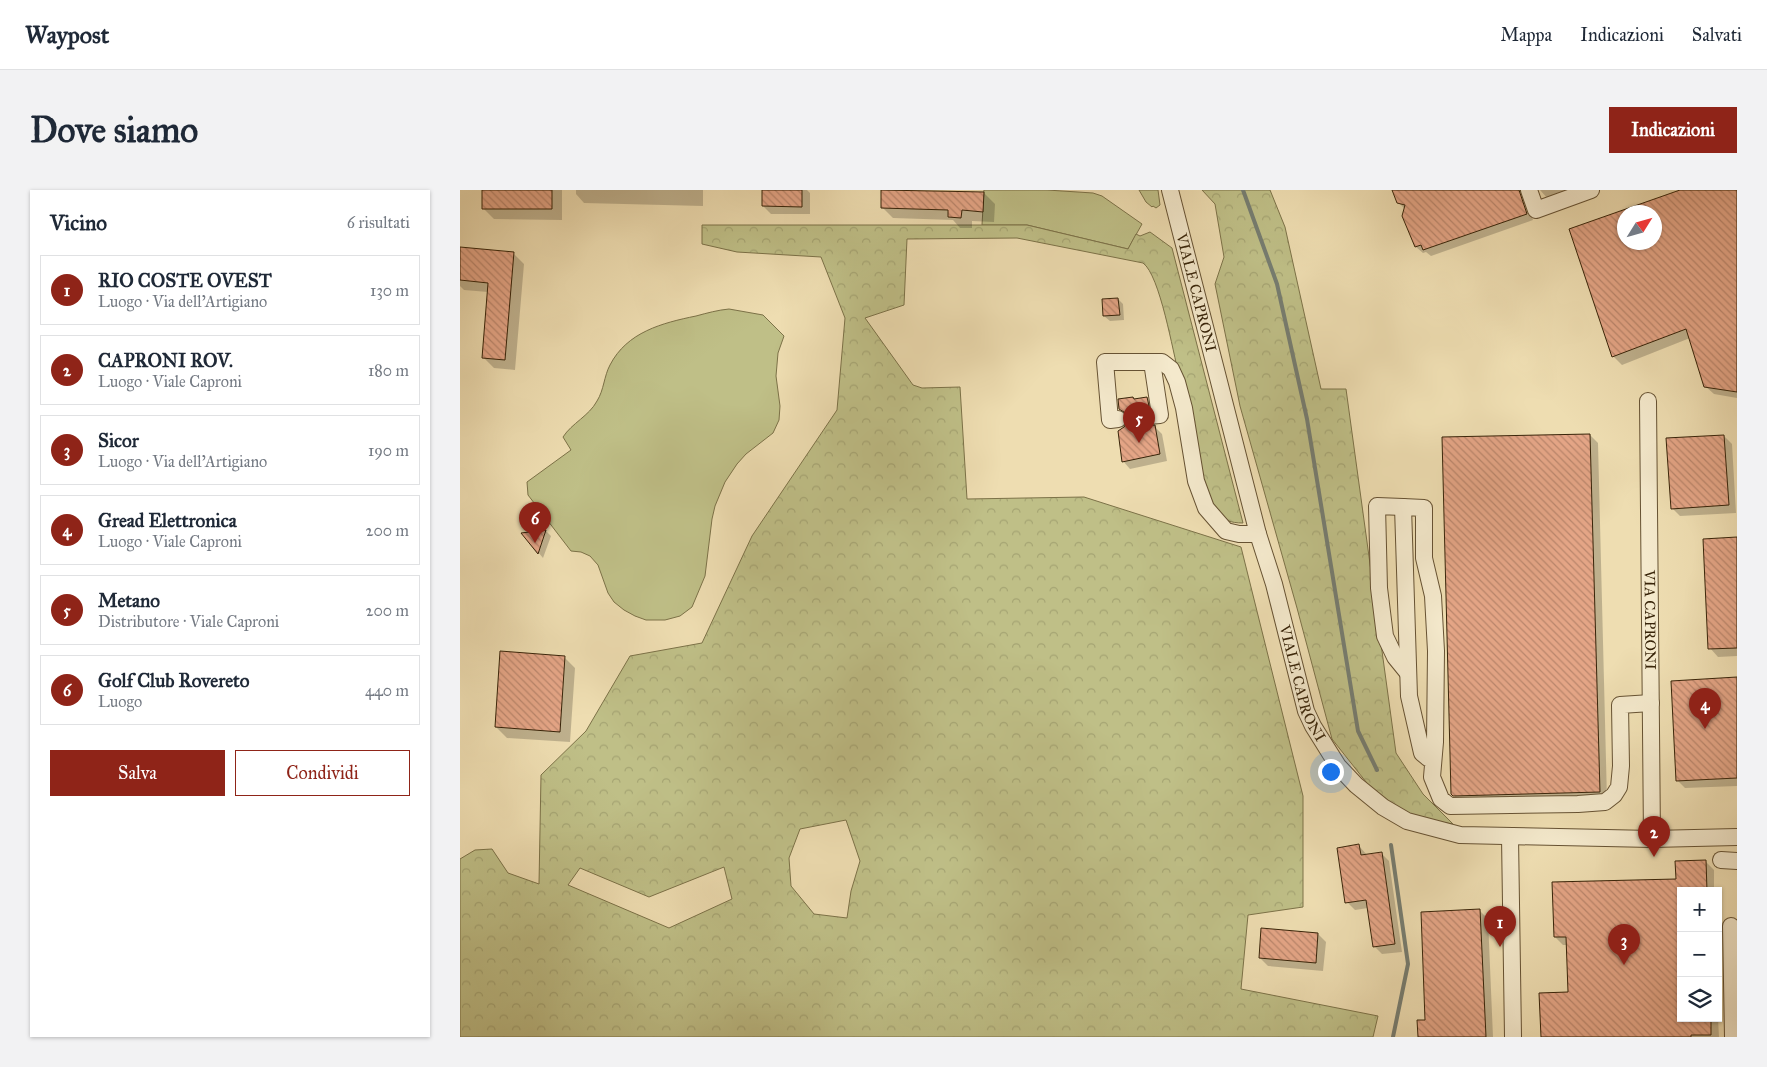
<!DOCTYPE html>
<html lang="it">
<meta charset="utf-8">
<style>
body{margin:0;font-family:"IM FELL Great Primer",serif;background:#f2f2f3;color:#1f2937}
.controls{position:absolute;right:15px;bottom:15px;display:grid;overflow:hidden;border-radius:0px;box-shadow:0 1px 4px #0004}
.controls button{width:45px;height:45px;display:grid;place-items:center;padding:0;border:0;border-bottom:1px solid #e0e1e3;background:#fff;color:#1f2937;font:25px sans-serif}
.compass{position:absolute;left:1157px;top:15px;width:45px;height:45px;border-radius:50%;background:#fff;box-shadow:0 1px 4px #0004;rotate:53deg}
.you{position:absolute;left:870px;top:581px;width:18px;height:18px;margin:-12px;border:4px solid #fff;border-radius:50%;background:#1a73e8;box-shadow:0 0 0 8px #1a73e833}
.badge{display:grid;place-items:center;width:32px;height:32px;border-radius:50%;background:#8f2418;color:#fff;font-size:16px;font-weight:700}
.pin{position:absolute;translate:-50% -41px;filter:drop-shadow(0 1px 2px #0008)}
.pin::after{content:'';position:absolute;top:26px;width:18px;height:15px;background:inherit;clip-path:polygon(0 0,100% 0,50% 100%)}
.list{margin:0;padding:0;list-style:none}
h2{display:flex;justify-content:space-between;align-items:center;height:65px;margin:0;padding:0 20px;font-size:21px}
h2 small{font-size:16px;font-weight:400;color:#747a83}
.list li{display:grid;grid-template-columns:32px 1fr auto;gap:15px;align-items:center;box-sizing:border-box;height:70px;margin:0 10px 10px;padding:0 10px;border:1px solid #e0e1e3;border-radius:0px}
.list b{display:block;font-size:19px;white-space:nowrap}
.list p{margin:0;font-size:16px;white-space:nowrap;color:#747a83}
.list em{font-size:16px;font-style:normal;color:#747a83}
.actions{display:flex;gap:10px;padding:15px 20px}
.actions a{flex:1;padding:11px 0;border:1px solid #8f2418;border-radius:0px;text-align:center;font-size:18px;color:#8f2418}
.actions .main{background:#8f2418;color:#fff}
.icon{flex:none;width:28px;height:28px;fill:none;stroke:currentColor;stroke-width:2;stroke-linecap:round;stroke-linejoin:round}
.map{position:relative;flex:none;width:1277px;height:847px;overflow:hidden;border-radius:0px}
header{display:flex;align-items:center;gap:30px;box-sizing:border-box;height:70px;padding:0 25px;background:#fff;border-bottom:1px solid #e0e1e3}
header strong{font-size:24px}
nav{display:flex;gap:28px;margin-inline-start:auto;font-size:18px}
.intro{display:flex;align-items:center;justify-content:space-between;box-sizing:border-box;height:120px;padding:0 30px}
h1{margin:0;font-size:35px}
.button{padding:12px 22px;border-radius:0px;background:#8f2418;color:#fff;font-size:18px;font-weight:700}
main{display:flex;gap:30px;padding:0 30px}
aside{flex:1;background:#fff;border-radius:0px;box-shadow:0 1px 4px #0004}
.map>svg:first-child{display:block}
.green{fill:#bfbf87;stroke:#7c7248}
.forest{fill:url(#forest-crowns);stroke:#7c7248;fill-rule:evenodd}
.shadow{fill:#0003;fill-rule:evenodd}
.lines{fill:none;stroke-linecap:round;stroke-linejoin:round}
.stream{stroke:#767d71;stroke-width:4}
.building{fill:url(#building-back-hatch);stroke:#382409;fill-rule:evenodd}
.minor-casing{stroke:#665233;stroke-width:18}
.minor{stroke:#f4e9cc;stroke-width:16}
.labels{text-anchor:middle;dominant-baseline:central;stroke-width:4;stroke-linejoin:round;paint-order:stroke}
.street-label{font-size:15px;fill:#382409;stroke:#f4e9cc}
</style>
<header>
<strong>Waypost</strong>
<nav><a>Mappa</a><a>Indicazioni</a><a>Salvati</a></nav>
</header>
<div class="intro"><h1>Dove siamo</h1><a class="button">Indicazioni</a></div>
<main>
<aside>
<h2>Vicino<small>6 risultati</small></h2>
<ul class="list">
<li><span class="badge">1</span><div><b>RIO COSTE OVEST</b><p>Luogo · Via dell'Artigiano</p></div><em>130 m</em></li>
<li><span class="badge">2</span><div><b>CAPRONI ROV.</b><p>Luogo · Viale Caproni</p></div><em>180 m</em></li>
<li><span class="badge">3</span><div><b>Sicor</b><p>Luogo · Via dell'Artigiano</p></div><em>190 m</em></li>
<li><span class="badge">4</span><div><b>Gread Elettronica</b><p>Luogo · Viale Caproni</p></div><em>200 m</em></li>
<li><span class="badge">5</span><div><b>Metano</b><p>Distributore · Viale Caproni</p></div><em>200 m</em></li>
<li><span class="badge">6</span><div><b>Golf Club Rovereto</b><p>Luogo</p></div><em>440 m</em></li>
</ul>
<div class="actions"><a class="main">Salva</a><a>Condividi</a></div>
</aside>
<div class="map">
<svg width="1277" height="847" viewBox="0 0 1277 847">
<defs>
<pattern id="forest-crowns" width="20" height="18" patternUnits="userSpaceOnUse" patternTransform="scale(1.25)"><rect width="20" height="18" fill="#bfbf87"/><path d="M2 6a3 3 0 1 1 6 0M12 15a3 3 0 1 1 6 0" fill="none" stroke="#a5a473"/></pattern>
<pattern id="building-back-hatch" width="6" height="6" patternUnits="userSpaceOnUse" patternTransform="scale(1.25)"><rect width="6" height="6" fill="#e4a586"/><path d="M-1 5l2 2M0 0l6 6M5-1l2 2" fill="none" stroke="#ba866c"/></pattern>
</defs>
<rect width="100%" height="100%" fill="#eeddb1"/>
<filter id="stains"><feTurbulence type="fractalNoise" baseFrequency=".004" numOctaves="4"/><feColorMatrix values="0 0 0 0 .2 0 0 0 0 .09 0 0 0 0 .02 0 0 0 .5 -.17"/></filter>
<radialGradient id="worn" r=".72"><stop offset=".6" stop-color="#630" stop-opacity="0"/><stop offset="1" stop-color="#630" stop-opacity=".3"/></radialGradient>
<!-- green -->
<path class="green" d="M 524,0 L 587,0 L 633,3 L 642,6 L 682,34 L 668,59 L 567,35 L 522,35 Z
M 679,0 L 698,0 L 700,15 L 696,18 L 693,16 L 692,17 L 686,12 Z
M 269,119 L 303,125 L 324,146 L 318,163 L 316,186 L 320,216 L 319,230 L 313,243 L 286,264 L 277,274 L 265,292 L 255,316 L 252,329 L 245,386 L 232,417 L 220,426 L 205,430 L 186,430 L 175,426 L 164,420 L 154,412 L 148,403 L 138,375 L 130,366 L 121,362 L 111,361 L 68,305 L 67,292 L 111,260 L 103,247 C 112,233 129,226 137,211 C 144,200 144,186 150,175 C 167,142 202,133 236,126 C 247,123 258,120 269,119 Z"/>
<!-- forest -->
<path class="forest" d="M 742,0 L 810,0 L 825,37 L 861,199 L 886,199 L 936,563 L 963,604 L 993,634 L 955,628 L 914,602 L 872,549 L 837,418 L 780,216 L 755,94 L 764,67 L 755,14 Z
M 242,35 L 567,35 L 668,59 L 676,44 L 680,46 L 690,42 L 712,58 L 783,333 C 758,333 756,321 746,300 C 737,262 727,224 719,185 C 713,163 700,85 683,73 L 557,48 L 447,49 L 444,115 L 405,128 L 453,195 L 462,198 L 500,197 L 507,309 L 624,307 L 781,357 L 843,606 L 843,717 L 788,725 L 781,799 L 918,826 L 913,847 L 0,847 L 0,669 L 15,660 L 32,659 L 48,683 L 79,694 L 81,585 L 126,541 L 170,466 L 242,453 L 292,346 L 377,220 L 385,128 L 361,67 L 277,62 L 242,54 ZM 386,630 L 400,671 L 391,701 L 387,728 L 354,724 L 331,696 L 329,668 L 340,639 ZM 264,677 L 272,709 L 209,738 L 108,695 L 120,678 L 189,707 Z"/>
<!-- shadow -->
<path class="shadow" d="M 23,0 L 102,0 L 102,30 L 34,29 L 23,18 Z
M 116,0 L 243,0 L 243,16 L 124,13 L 116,4 Z
M 303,0 L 347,0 L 350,3 L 350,24 L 311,24 L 303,16 Z
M 423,0 L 524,3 L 535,14 L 534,32 L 512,31 L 512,38 L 500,38 L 493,30 L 433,28 L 422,17 Z
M 934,0 L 1068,0 L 1065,6 L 1073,30 L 971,66 L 966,62 L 963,63 L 956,57 L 945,19 L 938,12 Z
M 1080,0 L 1115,0 L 1088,9 Z
M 1223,0 L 1277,0 L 1277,208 L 1254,204 L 1245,196 L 1230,148 L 1162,175 L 1153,166 L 1110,40 ZM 1164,22 L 1194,22 L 1194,52 L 1164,52 Z
M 0,59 L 53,63 L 64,74 L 55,180 L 34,178 L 23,167 L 28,102 L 4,100 L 0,96 Z
M 658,109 L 663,114 L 664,130 L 650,131 L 644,126 Z
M 687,208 L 691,212 L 692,220 L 671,228 L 660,219 L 674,210 Z
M 671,237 L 676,238 L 695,237 L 702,244 L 707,271 L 670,279 L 663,271 Z
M 1130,245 L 1138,253 L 1147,610 L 1001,612 L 992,604 Z
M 1264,246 L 1272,254 L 1276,323 L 1220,326 L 1212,318 Z
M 86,341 L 91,346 L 83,368 L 63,344 Z
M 1277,349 L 1277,466 L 1258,467 L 1250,458 Z
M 104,467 L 115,478 L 110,552 L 47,548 L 36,537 Z
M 1277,489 L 1277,596 L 1225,598 L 1217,590 Z
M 899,656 L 907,665 L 921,663 L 929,671 L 942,762 L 922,764 L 914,756 L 908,718 L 895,720 L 887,712 Z
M 1246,672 L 1254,680 L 1254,701 L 1221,701 L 1221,828 L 1258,828 L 1259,847 L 1082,847 L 1109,803 L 1108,755 L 1103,755 L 1095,747 L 1217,690 Z
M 1020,721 L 1028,729 L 1033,847 L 959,847 Z
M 858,744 L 866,752 L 863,781 L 808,776 L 800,768 Z"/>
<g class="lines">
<!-- stream -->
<path class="stream" d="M 783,0 L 817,94 L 847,229 L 898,541 L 917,580
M 931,655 L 948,774 L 933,847"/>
</g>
<!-- building -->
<path class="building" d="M 22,0 L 92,0 L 92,19 L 22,19 Z
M 302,0 L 342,0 L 342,17 L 302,16 Z
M 421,0 L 524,2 L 523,22 L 502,20 L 501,28 L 488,27 L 488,20 L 421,18 Z
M 932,0 L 1059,0 L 1067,24 L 963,60 L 961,55 L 955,57 L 942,26 L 945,15 L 937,13 Z
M 1220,0 L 1277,0 L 1277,202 L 1244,197 L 1226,139 L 1152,167 L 1109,39 ZM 1164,22 L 1194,22 L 1194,52 L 1164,52 Z
M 0,57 L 54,62 L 45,170 L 22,168 L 28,93 L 0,90 Z
M 658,108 L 660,125 L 643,126 L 642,109 Z
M 673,207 L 674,209 L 687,207 L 689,216 L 671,219 L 667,224 L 659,219 L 658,209 Z
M 667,232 L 671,236 L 676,237 L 695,235 L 700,264 L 662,272 L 658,241 L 664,237 Z
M 1130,244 L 1140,602 L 993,606 L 991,604 L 982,247 Z
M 1264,245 L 1269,315 L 1211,319 L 1206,248 Z
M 86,340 L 78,364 L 61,343 Z
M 1277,347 L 1277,458 L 1248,459 L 1243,349 Z
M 40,461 L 105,466 L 100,542 L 35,537 Z
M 1277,487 L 1277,588 L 1216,591 L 1211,491 Z
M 899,654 L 901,665 L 922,662 L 935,754 L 913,757 L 906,710 L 885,713 L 877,658 Z
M 1246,670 L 1247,701 L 1221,701 L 1221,828 L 1251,828 L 1251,845 L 1231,845 L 1231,847 L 1081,847 L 1079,803 L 1108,802 L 1106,747 L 1094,747 L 1092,692 L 1216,689 L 1215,671 Z
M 1020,719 L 1026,847 L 958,847 L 957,830 L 965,830 L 961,722 Z
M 801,738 L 858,743 L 856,773 L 799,768 Z"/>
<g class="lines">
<!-- minor casing -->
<g class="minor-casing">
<g id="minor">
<path id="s1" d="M 710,0 L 798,344 L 814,394 L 846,521 L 853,536 L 878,576 L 896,595 L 923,617 L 947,631 L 1000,645 L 1192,649 L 1277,647"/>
<path d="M 1069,0 L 1076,20 L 1131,0"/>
<path id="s2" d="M 1188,211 L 1192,649"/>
<path d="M 676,227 L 700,225 L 692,172"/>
<path d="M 658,229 L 650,230 L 645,172 L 702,172 L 711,179 L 717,192 L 724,218 L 736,291 L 746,318 L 766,341 L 779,344 L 798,344"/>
<path d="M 943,317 L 917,316 L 919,398 L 925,446 L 935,467 L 948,483"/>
<path d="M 973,569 L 968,568 L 962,563 L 949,506 L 943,317 L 964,318 L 964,368 L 973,406 L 976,461 L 975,552 L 972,587 L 981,609 L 990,616 L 1118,614 L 1145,612 L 1154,605 L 1159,597 L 1161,576 L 1160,515 L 1191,513"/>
<path d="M 1050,647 L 1053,847"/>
<path d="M 1261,670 L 1277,671"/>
<path d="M 1271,736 L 1273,847"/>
</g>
</g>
<!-- minor -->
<use href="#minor" class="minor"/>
</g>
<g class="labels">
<!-- street labels -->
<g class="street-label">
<text stroke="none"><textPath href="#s1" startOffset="106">VIALE CAPRONI</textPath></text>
<text stroke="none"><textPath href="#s2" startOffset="219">VIA CAPRONI</textPath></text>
<text stroke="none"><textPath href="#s1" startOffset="511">VIALE CAPRONI</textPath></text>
</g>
</g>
<rect width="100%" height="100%" filter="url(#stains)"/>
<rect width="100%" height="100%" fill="url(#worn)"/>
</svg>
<div class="controls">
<button>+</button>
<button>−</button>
<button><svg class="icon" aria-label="layers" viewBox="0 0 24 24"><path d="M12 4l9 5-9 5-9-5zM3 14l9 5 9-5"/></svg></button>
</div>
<svg class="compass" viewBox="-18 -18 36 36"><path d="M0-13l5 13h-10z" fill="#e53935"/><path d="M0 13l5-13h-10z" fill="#747a83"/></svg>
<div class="you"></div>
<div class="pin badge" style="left:1040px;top:757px">1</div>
<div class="pin badge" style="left:1194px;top:667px">2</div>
<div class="pin badge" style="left:1164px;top:775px">3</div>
<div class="pin badge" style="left:1245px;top:539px">4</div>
<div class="pin badge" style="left:679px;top:253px">5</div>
<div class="pin badge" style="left:75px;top:353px">6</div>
</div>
</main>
